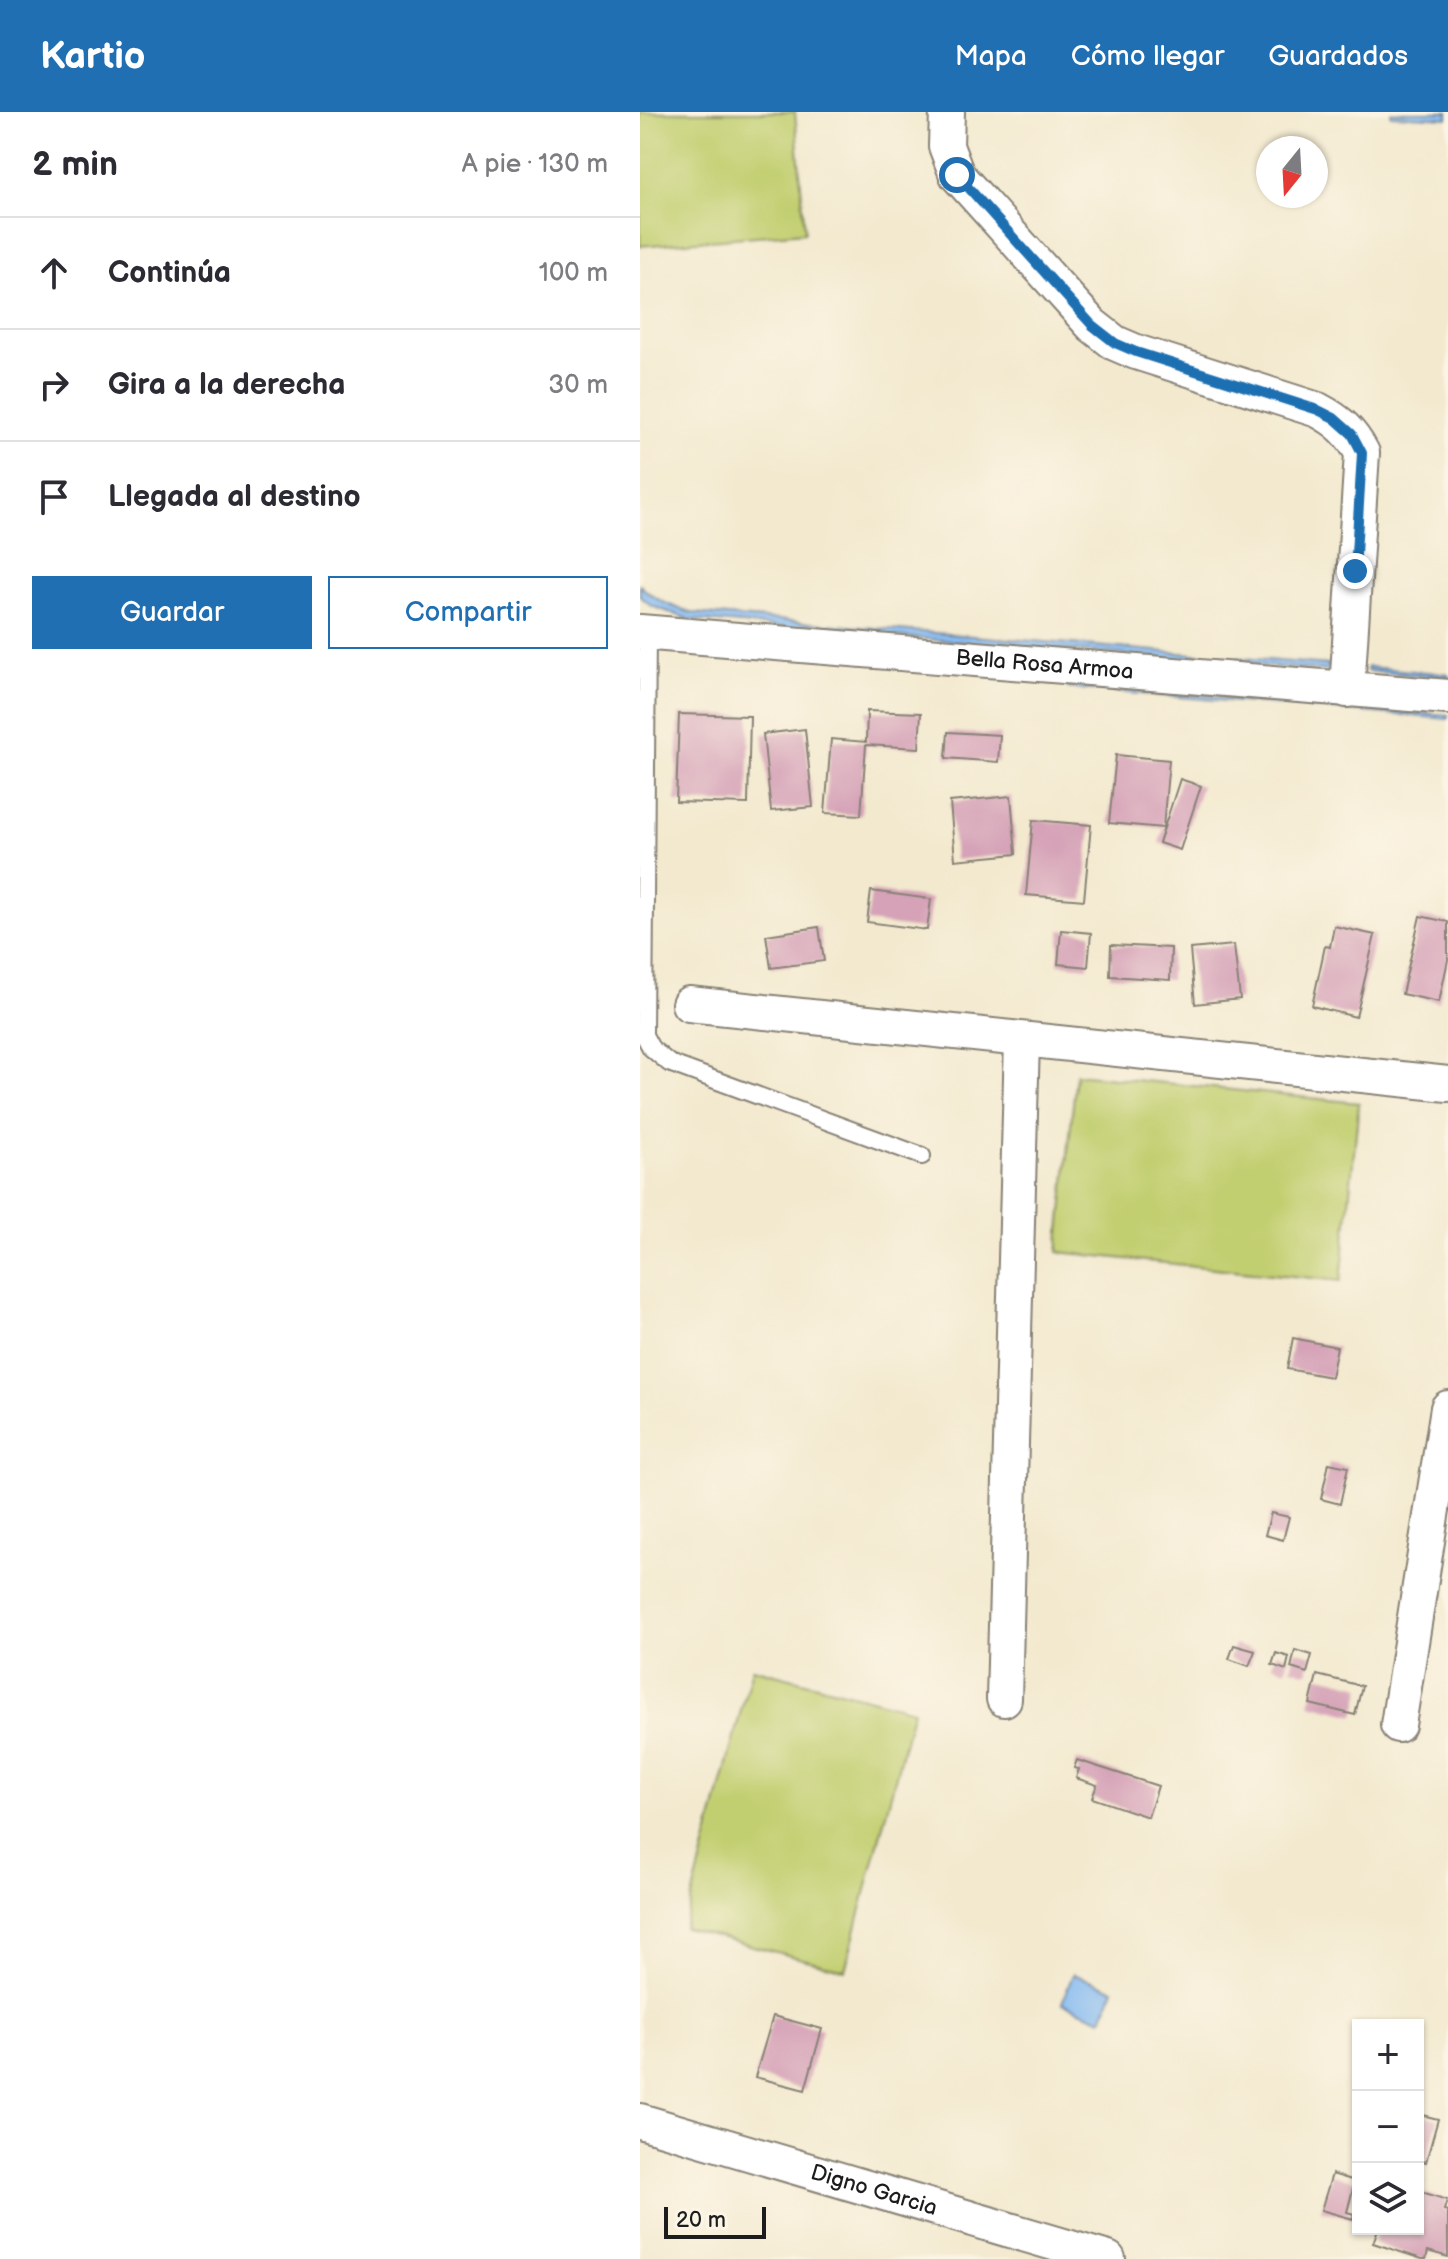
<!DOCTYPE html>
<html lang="es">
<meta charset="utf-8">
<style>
body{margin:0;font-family:"Balsamiq Sans",sans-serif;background:#f7f7f7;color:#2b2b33}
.controls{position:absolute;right:24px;bottom:24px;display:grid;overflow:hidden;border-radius:0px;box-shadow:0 2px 6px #0004}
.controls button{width:72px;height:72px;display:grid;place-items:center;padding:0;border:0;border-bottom:2px solid #e1e1e2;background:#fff;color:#2b2b33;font:40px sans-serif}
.compass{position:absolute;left:616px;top:24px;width:72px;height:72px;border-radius:50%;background:#fff;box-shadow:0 2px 6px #0004;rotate:198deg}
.scale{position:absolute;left:24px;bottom:20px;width:102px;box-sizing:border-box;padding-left:8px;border:4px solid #1c1c1c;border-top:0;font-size:22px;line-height:28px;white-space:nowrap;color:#1c1c1c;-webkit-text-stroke:6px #fcf5e5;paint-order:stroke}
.stop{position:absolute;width:24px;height:24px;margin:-18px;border:6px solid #1f6fb2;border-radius:50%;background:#fff}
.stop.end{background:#1f6fb2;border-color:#fff;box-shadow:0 2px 8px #0008}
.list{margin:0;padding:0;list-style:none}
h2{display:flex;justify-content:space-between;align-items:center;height:104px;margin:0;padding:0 32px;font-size:34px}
h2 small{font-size:26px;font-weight:400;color:#7c7c81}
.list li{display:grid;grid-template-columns:52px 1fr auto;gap:24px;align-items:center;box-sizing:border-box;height:112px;padding:0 32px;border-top:2px solid #e1e1e2}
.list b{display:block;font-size:30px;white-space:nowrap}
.list em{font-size:26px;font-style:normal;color:#7c7c81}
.actions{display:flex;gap:16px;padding:24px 32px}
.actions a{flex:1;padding:18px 0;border:2px solid #1f6fb2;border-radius:0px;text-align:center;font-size:28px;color:#1f6fb2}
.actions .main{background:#1f6fb2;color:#fff}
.icon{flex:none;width:44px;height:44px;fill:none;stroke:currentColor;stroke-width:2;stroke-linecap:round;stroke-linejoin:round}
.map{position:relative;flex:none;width:808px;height:2147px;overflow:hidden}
header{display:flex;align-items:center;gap:48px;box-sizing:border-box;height:112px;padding:0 40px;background:#1f6fb2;color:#fff}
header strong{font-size:38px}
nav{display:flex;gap:44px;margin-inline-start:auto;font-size:28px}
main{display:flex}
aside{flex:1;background:#fff}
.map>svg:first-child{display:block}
.green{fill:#c2cf71;stroke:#6f7646;stroke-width:2}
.water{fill:#83b9f2;stroke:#506a87;stroke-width:2}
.building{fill:#d5a2b7}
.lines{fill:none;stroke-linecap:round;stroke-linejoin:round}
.service-casing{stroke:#888276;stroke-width:20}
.minor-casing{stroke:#888276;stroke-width:38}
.service{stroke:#fff;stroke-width:16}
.minor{stroke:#fff;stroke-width:34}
.route{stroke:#1f6fb2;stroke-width:10}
.labels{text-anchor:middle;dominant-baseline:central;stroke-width:6;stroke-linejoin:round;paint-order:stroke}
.street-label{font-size:22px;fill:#1c1c1c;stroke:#fcf5e5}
</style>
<header>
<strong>Kartio</strong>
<nav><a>Mapa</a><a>Cómo llegar</a><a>Guardados</a></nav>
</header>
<main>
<aside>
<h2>2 min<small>A pie · 130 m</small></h2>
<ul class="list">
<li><svg class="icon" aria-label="ahead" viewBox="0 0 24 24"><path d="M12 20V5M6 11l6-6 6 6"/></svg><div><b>Continúa</b></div><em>100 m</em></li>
<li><svg class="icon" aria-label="right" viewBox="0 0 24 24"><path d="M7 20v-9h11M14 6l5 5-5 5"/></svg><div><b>Gira a la derecha</b></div><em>30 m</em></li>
<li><svg class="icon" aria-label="arrive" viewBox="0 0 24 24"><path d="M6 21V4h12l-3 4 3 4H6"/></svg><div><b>Llegada al destino</b></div></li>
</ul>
<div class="actions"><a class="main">Guardar</a><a>Compartir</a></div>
</aside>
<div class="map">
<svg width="808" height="2147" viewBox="0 0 808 2147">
<rect width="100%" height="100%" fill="#fcf5e5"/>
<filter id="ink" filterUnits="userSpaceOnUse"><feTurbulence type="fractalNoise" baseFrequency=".0125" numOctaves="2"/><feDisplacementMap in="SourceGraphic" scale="16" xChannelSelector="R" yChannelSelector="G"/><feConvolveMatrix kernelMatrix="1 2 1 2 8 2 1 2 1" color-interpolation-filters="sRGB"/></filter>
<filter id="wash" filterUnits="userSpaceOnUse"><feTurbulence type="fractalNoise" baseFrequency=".006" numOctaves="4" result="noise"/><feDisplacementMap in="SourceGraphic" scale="32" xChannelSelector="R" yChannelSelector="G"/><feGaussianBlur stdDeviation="1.8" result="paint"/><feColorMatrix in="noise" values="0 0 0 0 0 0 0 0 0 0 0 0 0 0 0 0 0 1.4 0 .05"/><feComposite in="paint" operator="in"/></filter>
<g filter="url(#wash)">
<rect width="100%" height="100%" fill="#f3e9cf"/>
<!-- green -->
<path class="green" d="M 0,0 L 155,0 L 165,120 L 0,134 Z
M 436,962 L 719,991 L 701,1169 L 418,1140 Z
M 112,1556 L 273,1598 L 205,1858 L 44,1816 Z"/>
<!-- water -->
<path class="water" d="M 751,0 L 808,0 L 808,6 L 751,3 Z
M 0,473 C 14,488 33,495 52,501 L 689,553 L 688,559 L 51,508 L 12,494 L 0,484 Z
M 727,555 L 808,562 L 808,566 L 727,559 Z
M 427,572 L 808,603 L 808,607 L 428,576 Z
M 433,1862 L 474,1877 L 462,1907 L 422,1891 Z"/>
<g id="blocks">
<!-- building -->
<path class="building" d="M 227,599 L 281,601 L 279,636 L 226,633 L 221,703 L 185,701 L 191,627 L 226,630 Z
M 39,602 L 110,604 L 108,692 L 36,690 Z
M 165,617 L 173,695 L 131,699 L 123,622 Z
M 308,620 L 360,623 L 358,650 L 306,646 Z
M 476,643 L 529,648 L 523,716 L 469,711 Z
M 540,667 L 561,674 L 540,738 L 519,731 Z
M 371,684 L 376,742 L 315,748 L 310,690 Z
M 393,708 L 451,713 L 444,788 L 386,783 Z
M 231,779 L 291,787 L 287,818 L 227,810 Z
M 780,804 L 808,810 L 808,848 L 799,890 L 762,882 Z
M 694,814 L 735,823 L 716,905 L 672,894 L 685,834 L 690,835 Z
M 179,815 L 184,849 L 131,856 L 126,823 Z
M 421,818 L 451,821 L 448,855 L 418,852 Z
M 471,833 L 531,836 L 530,868 L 470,864 Z
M 594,833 L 600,887 L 555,892 L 550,837 Z
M 653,1226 L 697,1235 L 691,1265 L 647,1257 Z
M 689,1351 L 708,1355 L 700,1392 L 681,1387 Z
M 631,1401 L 649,1405 L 643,1428 L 625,1423 Z
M 594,1533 L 615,1539 L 609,1554 L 589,1547 Z
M 655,1538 L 672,1543 L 667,1561 L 651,1556 Z
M 636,1541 L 649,1545 L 646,1558 L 632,1553 Z
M 677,1563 L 722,1574 L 715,1603 L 670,1592 Z
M 437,1648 L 518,1674 L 508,1705 L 452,1686 L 457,1673 L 436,1666 L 439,1657 L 434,1656 Z
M 133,1904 L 182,1917 L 165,1978 L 115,1965 Z
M 778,2002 L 798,2007 L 786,2050 L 778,2048 Z
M 692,2062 L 715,2069 L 707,2100 L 714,2102 L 713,2107 L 681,2098 Z
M 782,2080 L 807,2088 L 804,2098 L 808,2099 L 808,2145 L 788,2139 L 786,2147 L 782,2147 L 733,2131 L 738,2117 L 754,2117 L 768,2122 L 770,2117 L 778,2117 L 778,2093 Z"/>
</g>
</g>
<g filter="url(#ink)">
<use href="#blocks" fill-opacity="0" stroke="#888276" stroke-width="2"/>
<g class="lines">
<!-- service casing -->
<g class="service-casing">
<path id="service" d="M 7,520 L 4,923 L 11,936 L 29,951 L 282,1044"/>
</g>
<!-- minor casing -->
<g class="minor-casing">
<g id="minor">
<path d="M 307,0 L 306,34 L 317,63 L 452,213 L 475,231 L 496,240 L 678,298 C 699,309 711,320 722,341 L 707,578"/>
<path id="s1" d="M 0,520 L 808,585"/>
<path d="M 49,892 L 808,972"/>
<path d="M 364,1587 L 382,928"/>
<path d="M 758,1613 L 808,1296"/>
<path id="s2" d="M 0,2009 L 468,2147"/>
</g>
</g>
<!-- service -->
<use href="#service" class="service"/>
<!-- minor -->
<use href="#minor" class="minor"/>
</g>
</g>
<g class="lines" filter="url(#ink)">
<!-- route -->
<path class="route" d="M 317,63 L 452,213 L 475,231 L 496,240 L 678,298 L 694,306 L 712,322 L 722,341 L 715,459"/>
</g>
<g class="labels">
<!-- street labels -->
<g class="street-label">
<text stroke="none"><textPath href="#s1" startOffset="406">Bella Rosa Armoa</textPath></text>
<text stroke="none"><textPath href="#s2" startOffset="244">Digno Garcia</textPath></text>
</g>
</g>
</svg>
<div class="controls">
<button>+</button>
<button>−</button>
<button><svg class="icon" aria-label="layers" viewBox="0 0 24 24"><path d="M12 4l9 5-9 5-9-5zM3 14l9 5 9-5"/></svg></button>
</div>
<svg class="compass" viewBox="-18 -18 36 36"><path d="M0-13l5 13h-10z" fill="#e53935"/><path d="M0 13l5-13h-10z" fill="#7c7c81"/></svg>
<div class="scale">20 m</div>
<div class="stop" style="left:317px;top:63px"></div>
<div class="stop end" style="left:715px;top:459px"></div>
</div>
</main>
